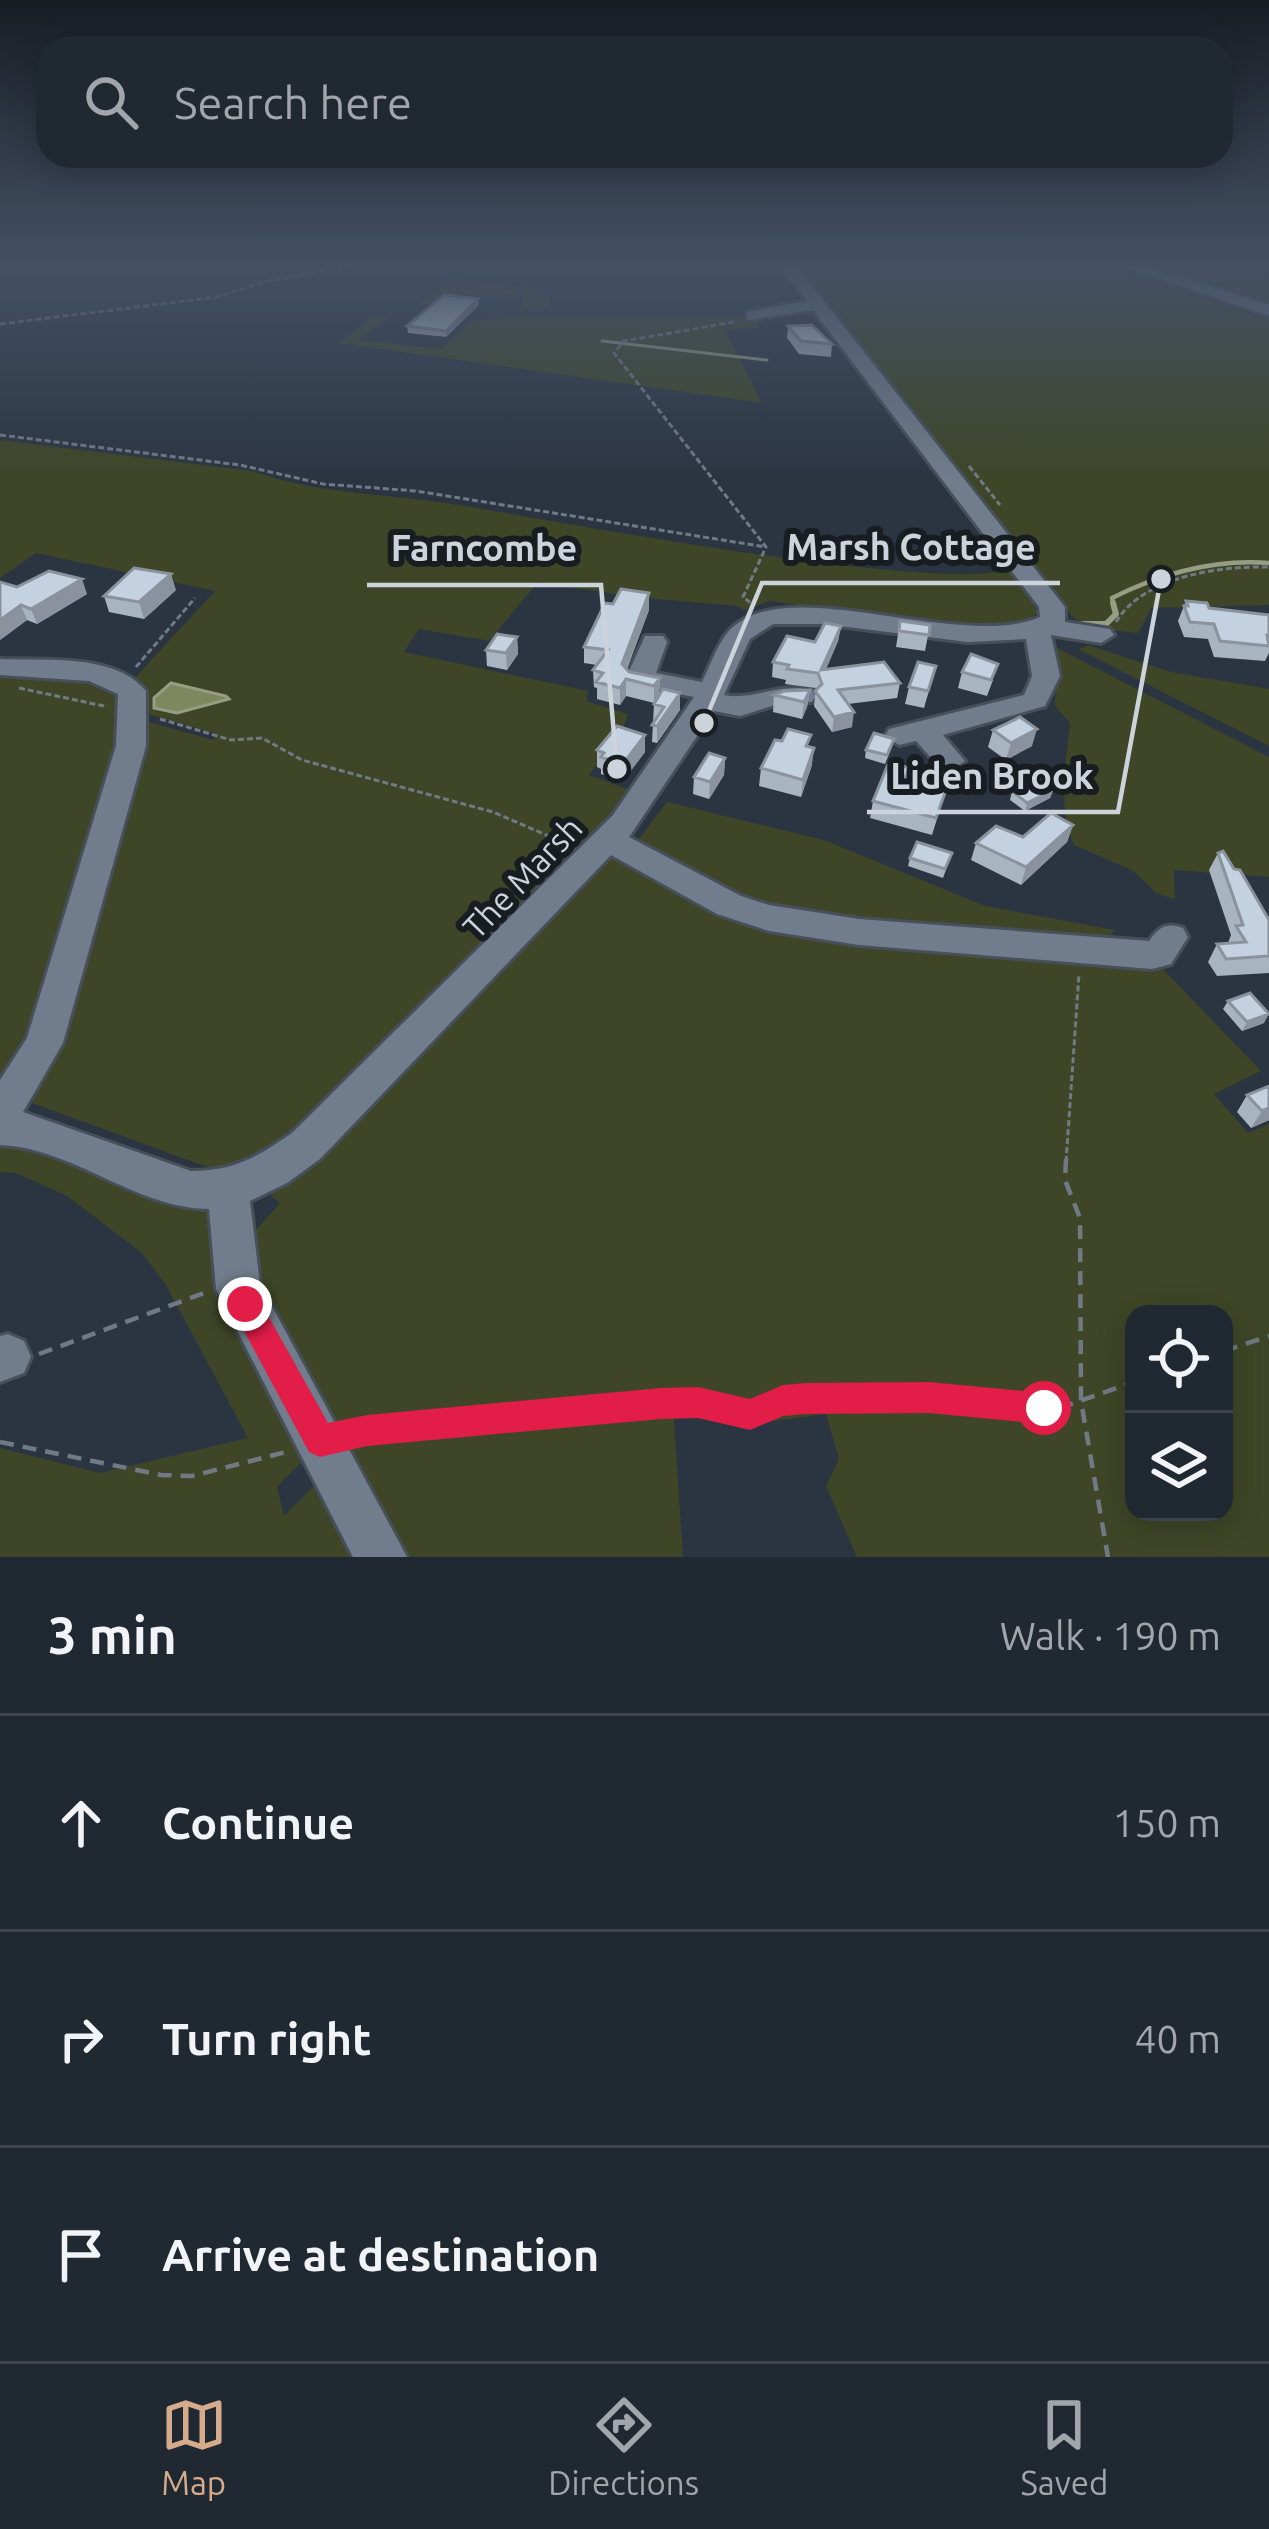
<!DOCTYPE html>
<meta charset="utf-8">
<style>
body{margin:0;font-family:Ubuntu,sans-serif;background:#28303a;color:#f1f3f6}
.controls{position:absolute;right:36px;bottom:36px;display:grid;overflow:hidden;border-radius:24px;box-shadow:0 6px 30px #0003}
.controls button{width:108px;height:108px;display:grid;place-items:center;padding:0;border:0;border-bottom:3px solid #3d444d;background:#202832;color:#f1f3f6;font:60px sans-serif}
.stop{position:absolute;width:36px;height:36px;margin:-27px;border:9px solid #e11d48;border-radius:50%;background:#fff}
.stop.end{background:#e11d48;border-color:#fff;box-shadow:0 3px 12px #0008}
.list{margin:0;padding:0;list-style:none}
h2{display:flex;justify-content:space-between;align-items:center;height:156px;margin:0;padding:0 48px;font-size:51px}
h2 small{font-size:39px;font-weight:400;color:#a2a6ac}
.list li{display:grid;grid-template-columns:78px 1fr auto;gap:36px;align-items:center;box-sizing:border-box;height:216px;padding:0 48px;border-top:3px solid #3d444d}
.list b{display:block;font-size:45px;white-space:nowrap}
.list em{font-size:39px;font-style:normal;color:#a2a6ac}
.icon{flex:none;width:66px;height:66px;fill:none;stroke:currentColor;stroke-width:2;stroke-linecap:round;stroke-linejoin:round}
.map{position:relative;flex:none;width:1269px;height:1557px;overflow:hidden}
.search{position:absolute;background:#202832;box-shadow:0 6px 30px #0003;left:36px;right:36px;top:36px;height:132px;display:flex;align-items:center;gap:30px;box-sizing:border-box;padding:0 42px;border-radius:36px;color:#a2a6ac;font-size:45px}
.sheet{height:804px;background:#202832}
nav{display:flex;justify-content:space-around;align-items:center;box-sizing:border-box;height:168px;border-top:3px solid #3d444d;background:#202832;font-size:33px;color:#a2a6ac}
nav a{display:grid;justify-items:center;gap:6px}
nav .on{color:#d6ab8b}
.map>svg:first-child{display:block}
.green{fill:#3e4627;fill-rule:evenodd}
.water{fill:#7d885e;stroke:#959e84;stroke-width:3}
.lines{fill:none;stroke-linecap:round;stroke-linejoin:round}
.stream-far2{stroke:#959e84;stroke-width:3}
.stream-far1{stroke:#959e84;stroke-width:4.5}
.stream{stroke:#959e84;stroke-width:6}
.minor-casing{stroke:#47505a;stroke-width:6}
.path-far1{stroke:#717984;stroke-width:3;stroke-dasharray:6 3;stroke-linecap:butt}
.path{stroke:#717984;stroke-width:4.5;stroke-dasharray:14 9;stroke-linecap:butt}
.minor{fill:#717d8c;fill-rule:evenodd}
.wall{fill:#a9b4c1}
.shaded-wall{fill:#89929d}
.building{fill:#c4d1e0;stroke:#89929d;stroke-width:3}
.route{fill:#e11d48}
.labels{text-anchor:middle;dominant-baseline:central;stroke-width:12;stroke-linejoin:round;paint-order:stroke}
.street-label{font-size:33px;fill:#cdd3db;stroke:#181d22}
.leader{fill:none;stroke:#cdd3db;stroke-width:4.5}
.callout-dot{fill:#cdd3db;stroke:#181d22;stroke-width:4.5}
.callout-label{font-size:36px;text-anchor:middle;font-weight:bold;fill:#cdd3db;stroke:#181d22;stroke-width:12;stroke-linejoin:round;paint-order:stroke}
</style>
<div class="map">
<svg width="1269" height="1557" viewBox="0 0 1269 1557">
<rect width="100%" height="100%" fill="#2b3542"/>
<!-- green -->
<path class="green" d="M 798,262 L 1095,262 L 1110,266 L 1104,271 L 1127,272 L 1269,319 L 1269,605 L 1151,608 L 1138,633 L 1088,628 L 1072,616 L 903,396 L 851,338 Z
M 1150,262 L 1269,262 L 1269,302 L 1150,263 Z
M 452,278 L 538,289 L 552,301 L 544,311 L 519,312 L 524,296 L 458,294 L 440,306 L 419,303 Z
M 374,316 L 388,318 L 359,340 L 441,349 L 471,322 L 511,316 L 746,317 L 756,320 L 759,328 L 725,330 L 762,403 L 338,343 Z
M 0,440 L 251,471 C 317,494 390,494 459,505 C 545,519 959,598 1014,567 L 1038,614 C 985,641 833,609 770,601 L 744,610 L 737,606 L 634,597 L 538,582 L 489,641 L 419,629 L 404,652 L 588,691 L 586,701 L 628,714 L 621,734 L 589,775 L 638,793 L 272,1150 L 250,1166 L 215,1170 L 27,1101 L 142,720 L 213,740 L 218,734 L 143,713 L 131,682 L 215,591 L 36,553 L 0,578 Z
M 1088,645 L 1171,672 L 1269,689 L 1269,746 L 1078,649 Z
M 1057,648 L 1269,757 L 1269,877 L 1174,870 L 1175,899 L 1156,893 L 1132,870 L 1074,845 C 1057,808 1066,763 1070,723 L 1055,706 Z
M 0,672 L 70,673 L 122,691 L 126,720 L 37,1033 L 0,1076 Z
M 667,802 L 824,840 L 985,906 L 1115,930 L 1106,939 L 790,918 L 633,847 Z
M 616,852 L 732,918 L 1160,966 L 1261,1071 L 1214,1094 L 1248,1133 L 1269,1124 L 1269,1557 L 857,1557 L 826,1486 L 839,1459 L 826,1414 L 753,1424 L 718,1412 L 673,1408 L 683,1557 L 398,1557 L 268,1321 L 250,1237 L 280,1203 L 271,1196 ZM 1134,1314 L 1224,1314 L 1224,1512 L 1134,1512 Z
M 16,1141 L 219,1208 L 314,1449 L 277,1487 L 284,1516 L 320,1480 L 372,1557 L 0,1557 L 0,1448 L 100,1473 L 248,1438 L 166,1285 L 142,1253 L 67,1196 L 16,1173 L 0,1172 L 0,1142 Z"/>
<!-- water -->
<path class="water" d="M 171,683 L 226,696 L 229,699 L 177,713 L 154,708 L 154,698 Z"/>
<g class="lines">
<!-- stream-far2 -->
<path class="stream-far2" d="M 1107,262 L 1112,263
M 1146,266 L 1177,276
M 1133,270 L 1204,294
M 602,341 L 767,360"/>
<!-- stream-far1 -->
<path class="stream-far1" d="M 1114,606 L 1112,598 C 1160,574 1215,559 1269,563"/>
<!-- stream -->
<path class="stream" d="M 1083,624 L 1106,624 L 1116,614 L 1113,603"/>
<!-- minor casing -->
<g class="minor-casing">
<path id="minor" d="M 777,262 L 793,262 L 1065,607 L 1065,622 L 1110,629 L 1114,635 L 1101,643 L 1051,635 L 1060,676 L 1045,706 L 943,735 L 965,761 L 950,771 L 940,768 L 916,741 L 899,745 L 885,736 L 889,729 L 1024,695 L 1032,676 L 1026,639 L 968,642 L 823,624 L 773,624 L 750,639 L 724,695 C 754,701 779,682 812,690 L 816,696 L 812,702 L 781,703 L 740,716 L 714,711 L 629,837 L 741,896 L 769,905 L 859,919 L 1149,941 C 1159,927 1166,922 1183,928 L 1188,937 L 1171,964 L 1152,969 L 859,945 L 769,931 L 717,914 L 611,855 L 320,1159 L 287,1183 L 250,1201 L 260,1284 L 407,1557 L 353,1557 L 216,1289 L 209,1209 C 134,1208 74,1148 0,1145 L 0,1080 L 27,1038 L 116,746 L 118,694 L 89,681 L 0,675 L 0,659 C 44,661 115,653 146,691 L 146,746 L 63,1043 L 23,1112 L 191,1171 C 233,1171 258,1157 292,1133 L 613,815 L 694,697 L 630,684 L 626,678 L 645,636 L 663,636 L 667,642 L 656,673 L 702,682 C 710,666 717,645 728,632 C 782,569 958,652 1040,617 L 1039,607 L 813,310 L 747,320 L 747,312 L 807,301 Z
M 1112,262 L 1134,262 L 1269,305 L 1269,316 Z
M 8,1334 L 24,1341 L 31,1357 L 24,1373 L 0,1382 L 0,1336 Z"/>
</g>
<!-- path-far1 -->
<path class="path-far1" d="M 734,322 L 624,341 L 614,353 L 766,547 L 743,597 L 752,604
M 0,324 L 217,297 L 268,281 L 375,262
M 0,435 L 240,465 L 323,484 L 416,491 L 766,547
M 969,466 L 1000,505
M 1116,622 C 1144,576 1219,566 1269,567
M 136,667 L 195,598
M 19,688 L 104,706
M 160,719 L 231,740 L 262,738 L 302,760 L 493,812 L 565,843
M 1066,1162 L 1079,974"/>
<!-- path -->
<path class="path" d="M 1066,1159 L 1065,1180 L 1080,1218 L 1081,1401 L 1108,1557
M 1224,1351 L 1269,1336
M 39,1354 L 204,1293
M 353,1433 L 661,1403 L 698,1402 L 750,1414 L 783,1400 L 929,1397 L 1057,1409 L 1134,1382
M 0,1442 L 161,1475 L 192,1476 L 286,1452"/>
<!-- minor -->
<use href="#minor" class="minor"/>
</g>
<!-- wall -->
<path class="wall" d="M 478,299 L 479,305 L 446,337 L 408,333 L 407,326 Z
M 788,326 L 832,344 L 831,357 L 799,354 L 787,338 Z
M 17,587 L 87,594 L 37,624 L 27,620 L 0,640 Z
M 176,590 L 144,619 L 109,612 L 104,596 Z
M 1186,601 L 1209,608 L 1269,615 L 1269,653 L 1265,661 L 1214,657 L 1208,639 L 1184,637 L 1178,621 Z
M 649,610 L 627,669 L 629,672 L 660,678 L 659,695 L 654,703 L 626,696 L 620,705 L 597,699 L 597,688 L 594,687 L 593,670 L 597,665 L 584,663 L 584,647 Z
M 900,621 L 930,625 L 925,651 L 896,647 Z
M 841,626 L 838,641 L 826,669 L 900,683 L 897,698 L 848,704 L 852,727 L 832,732 L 814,706 L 816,688 L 785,684 L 786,680 L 772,677 L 773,662 L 815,642 Z
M 517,637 L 518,654 L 507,670 L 487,666 L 486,650 Z
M 936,666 L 924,708 L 905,704 L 909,687 Z
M 962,672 L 993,680 L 987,696 L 958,688 Z
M 810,690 L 807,707 L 802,719 L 773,712 L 774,695 Z
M 654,704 L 680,710 L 657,743 L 652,742 Z
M 993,730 L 1032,746 L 1006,760 L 988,747 Z
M 809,746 L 812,765 L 801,797 L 759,786 L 761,768 Z
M 892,747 L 885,764 L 865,758 L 866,750 Z
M 597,750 L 645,752 L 623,781 L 601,774 L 601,769 L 597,767 Z
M 725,758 L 724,775 L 709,799 L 693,794 L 694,777 Z
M 907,779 L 946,790 L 932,835 L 870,818 L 873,801 Z
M 1053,790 L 1050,798 L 1025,811 L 1010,800 L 1012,791 Z
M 1073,825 L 1067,842 L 1021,885 L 971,860 L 976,843 L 1023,837 Z
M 952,853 L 943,878 L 908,866 L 910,858 Z
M 1218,853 L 1234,869 L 1269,920 L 1269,973 L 1217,976 L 1208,962 L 1217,944 L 1228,943 L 1231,935 L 1209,870 Z
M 1228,1001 L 1264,1023 L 1242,1031 L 1223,1009 Z
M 1247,1095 L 1269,1120 L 1251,1128 L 1237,1112 Z"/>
<!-- shaded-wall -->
<path class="shaded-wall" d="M 478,299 L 479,305 L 446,337 L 446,331 Z
M 171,574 L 176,590 L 144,619 L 139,602 Z
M 82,579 L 87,594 L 37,624 L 31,609 Z
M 649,593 L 649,610 L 622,680 L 622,664 Z
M 21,605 L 27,620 L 0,640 L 0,620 Z
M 841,626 L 838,641 L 821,681 L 821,670 Z
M 517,637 L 518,654 L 507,670 L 506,653 Z
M 660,678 L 659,695 L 654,703 L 654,686 Z
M 626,679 L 626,696 L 620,705 L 620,688 Z
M 810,690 L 807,707 L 802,719 L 804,702 Z
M 680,693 L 680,710 L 657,743 L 657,726 Z
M 854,712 L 852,727 L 832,732 L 834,717 Z
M 1037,729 L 1032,746 L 1006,760 L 1011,743 Z
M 645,735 L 645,752 L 623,781 L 623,764 Z
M 814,748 L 812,765 L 801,797 L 803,780 Z
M 725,758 L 724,775 L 709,799 L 710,782 Z
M 1053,790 L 1050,798 L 1025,811 L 1027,803 Z
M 1073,825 L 1067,842 L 1021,885 L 1026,867 Z
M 1269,1014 L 1264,1023 L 1242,1031 L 1247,1022 Z
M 1269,1108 L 1269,1120 L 1251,1128 L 1262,1111 Z"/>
<!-- building -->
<path class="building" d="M 444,295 L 478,299 L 446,331 L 407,326 Z
M 812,325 L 832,344 L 801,341 L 788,326 Z
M 134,568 L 171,574 L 139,602 L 104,596 Z
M 49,571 L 82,579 L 31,609 L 21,605 L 0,620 L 0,582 L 17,587 Z
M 621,589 L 649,593 L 622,664 L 629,672 L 660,678 L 654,686 L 626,679 L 620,688 L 596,682 L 603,673 L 593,670 L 608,650 L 584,647 L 605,603 L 613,604 Z
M 1186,601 L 1207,603 L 1209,608 L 1269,615 L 1269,635 L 1267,635 L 1269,646 L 1220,641 L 1214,624 L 1190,622 L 1184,606 L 1188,606 Z
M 900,621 L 930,625 L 929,635 L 899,631 Z
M 825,623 L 841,626 L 821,670 L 884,662 L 900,683 L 838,690 L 854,712 L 834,717 L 815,691 L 822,684 L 818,673 L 787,669 L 789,665 L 773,662 L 787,636 L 815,642 Z
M 497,634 L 517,637 L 506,653 L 486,650 Z
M 971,654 L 998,664 L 991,680 L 962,672 Z
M 918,662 L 936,666 L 928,691 L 909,687 Z
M 663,689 L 680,693 L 657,726 L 652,725 L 664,707 L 654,704 Z
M 810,690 L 804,702 L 774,695 L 784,691 Z
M 1020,717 L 1037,729 L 1011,743 L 993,730 Z
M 617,726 L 645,735 L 623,764 L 601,757 L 604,753 L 597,750 Z
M 788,729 L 811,735 L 806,746 L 814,748 L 803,780 L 761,768 L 775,740 L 782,741 Z
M 874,733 L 894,739 L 887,755 L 866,750 Z
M 709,753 L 725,758 L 710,782 L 694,777 Z
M 889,762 L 909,768 L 905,779 L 946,790 L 936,818 L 873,801 Z
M 1038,779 L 1053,790 L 1027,803 L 1012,791 Z
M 1051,813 L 1073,825 L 1026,867 L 976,843 L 996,826 L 1023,837 Z
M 917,842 L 952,853 L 945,869 L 910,858 Z
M 1223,851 L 1234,869 L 1240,870 L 1269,920 L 1269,956 L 1226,959 L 1217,944 L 1246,942 L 1236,926 L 1243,925 L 1218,853 Z
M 1250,993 L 1269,1014 L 1247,1022 L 1228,1001 Z
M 1269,1086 L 1269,1108 L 1262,1111 L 1247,1095 Z"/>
<!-- sky -->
<linearGradient id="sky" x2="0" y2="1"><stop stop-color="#181d24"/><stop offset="0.55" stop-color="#445165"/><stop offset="1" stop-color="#445165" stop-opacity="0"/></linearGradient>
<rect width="1269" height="480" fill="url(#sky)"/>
<!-- route -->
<path class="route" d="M 245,1289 L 256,1294 L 328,1423 L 367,1415 L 661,1388 L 698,1387 L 750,1399 L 783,1385 L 806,1383 L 929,1382 L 1044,1393 L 1055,1397 L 1060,1408 L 1055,1419 L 1044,1424 L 929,1413 L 806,1414 L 783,1416 L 750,1430 L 698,1418 L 661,1419 L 367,1446 L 320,1457 L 309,1452 L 235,1314 L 231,1304 L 235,1294 Z"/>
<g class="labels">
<!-- street labels -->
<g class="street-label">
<text transform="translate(522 877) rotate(-46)">The Marsh</text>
</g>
</g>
<!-- callouts -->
<path class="leader" d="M704 723L762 583H1060M617 769L601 585H367M1161 579L1118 812H867"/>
<g class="callout-dot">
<circle cx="704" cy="723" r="12"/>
<circle cx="617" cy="769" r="12"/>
<circle cx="1161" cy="579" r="12"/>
</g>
<g class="callout-label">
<text x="911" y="560">Marsh Cottage</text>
<text x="484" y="561">Farncombe</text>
<text x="992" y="789">Liden Brook</text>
</g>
</svg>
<div class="controls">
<button><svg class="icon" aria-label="locate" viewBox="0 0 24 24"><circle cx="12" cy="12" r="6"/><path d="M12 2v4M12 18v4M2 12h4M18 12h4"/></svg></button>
<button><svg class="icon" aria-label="layers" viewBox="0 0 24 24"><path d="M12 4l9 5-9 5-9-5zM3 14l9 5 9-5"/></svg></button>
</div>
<div class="stop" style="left:1044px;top:1408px"></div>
<div class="stop end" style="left:245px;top:1304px"></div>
<div class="search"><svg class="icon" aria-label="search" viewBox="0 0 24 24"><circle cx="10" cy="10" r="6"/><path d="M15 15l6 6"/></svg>Search here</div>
</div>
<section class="sheet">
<h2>3 min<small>Walk · 190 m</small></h2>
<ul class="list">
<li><svg class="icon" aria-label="ahead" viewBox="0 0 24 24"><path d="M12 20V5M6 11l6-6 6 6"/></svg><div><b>Continue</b></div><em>150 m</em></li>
<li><svg class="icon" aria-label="right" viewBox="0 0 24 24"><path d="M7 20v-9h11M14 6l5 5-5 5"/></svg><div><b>Turn right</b></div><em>40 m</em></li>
<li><svg class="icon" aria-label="arrive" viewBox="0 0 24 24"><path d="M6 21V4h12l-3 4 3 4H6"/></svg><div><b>Arrive at destination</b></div></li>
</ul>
</section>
<nav>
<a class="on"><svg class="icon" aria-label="map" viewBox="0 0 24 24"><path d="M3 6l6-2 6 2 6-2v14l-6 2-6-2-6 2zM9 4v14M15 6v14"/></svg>Map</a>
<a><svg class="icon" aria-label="directions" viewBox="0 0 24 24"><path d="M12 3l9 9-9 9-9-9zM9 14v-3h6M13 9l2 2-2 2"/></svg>Directions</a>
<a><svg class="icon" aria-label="saved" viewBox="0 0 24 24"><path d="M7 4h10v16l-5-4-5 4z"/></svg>Saved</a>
</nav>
